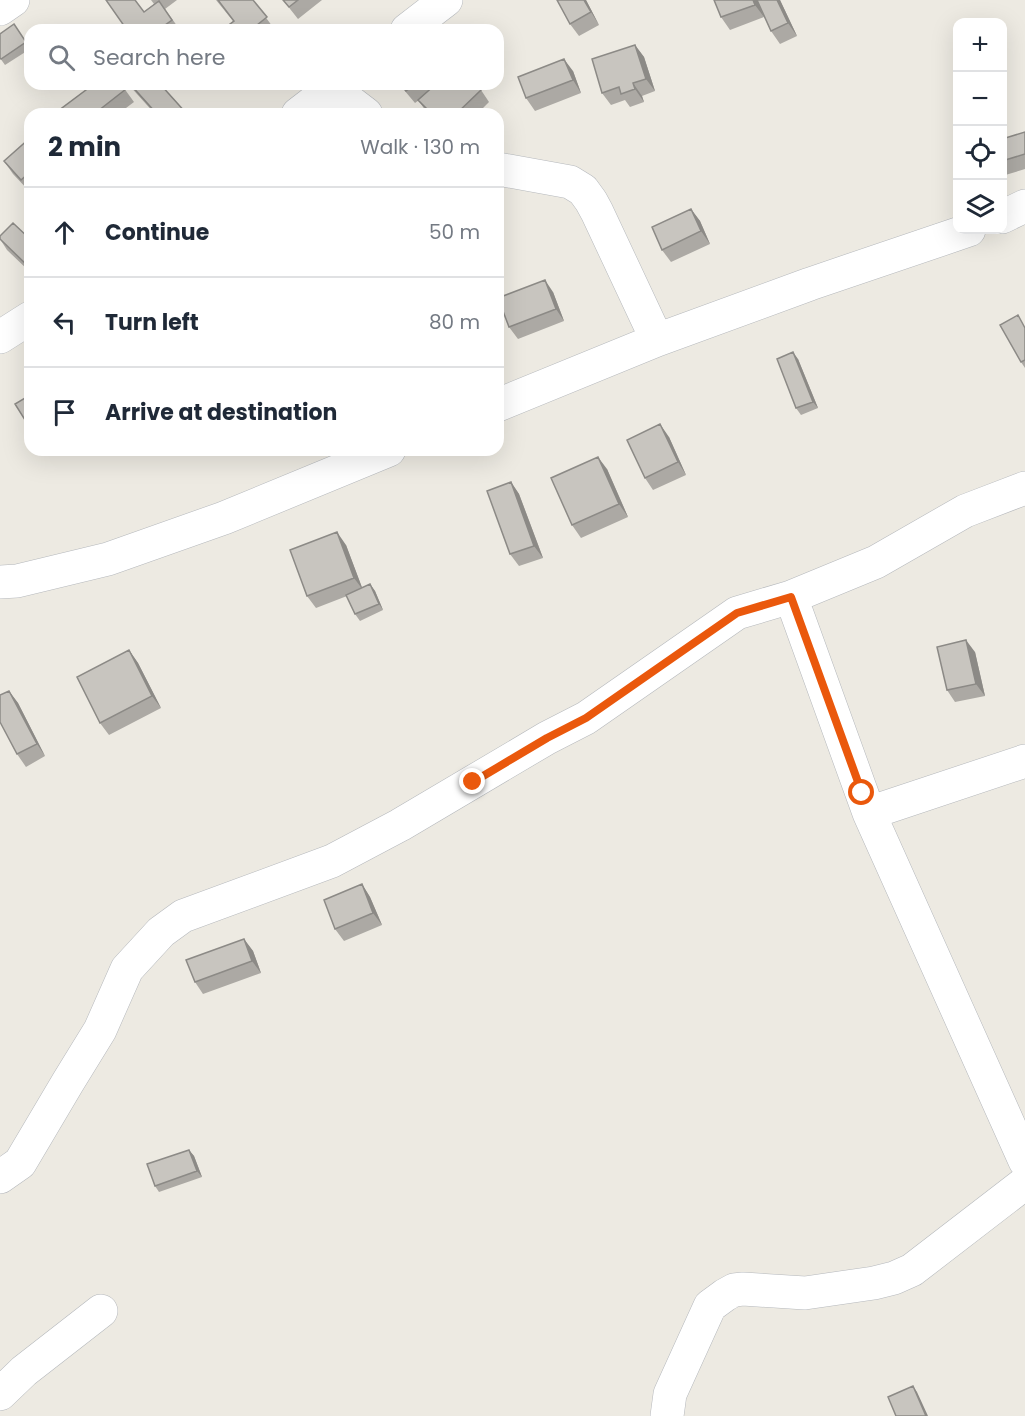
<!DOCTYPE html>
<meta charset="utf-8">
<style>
body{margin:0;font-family:Poppins,sans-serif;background:#f6f6f7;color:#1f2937}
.controls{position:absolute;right:18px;top:18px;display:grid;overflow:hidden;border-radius:12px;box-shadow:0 6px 24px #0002}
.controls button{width:54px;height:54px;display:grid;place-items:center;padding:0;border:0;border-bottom:2px solid #e0e1e3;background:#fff;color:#1f2937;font:30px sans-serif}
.stop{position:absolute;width:18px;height:18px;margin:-14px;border:4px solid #ea580c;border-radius:50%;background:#fff}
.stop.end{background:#ea580c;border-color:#fff;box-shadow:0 2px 6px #0008}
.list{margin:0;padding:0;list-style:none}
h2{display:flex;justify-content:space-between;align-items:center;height:78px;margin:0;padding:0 24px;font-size:26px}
h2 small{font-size:20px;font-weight:400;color:#747a83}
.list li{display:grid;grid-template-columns:39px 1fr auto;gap:18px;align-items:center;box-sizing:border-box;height:90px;padding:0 24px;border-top:2px solid #e0e1e3}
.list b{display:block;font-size:22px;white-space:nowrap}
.list em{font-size:20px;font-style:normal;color:#747a83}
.icon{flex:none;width:33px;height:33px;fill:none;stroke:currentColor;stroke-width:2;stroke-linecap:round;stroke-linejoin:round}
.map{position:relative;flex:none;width:1025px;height:1416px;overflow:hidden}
.search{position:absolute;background:#fff;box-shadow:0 6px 24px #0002;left:24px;top:24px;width:480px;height:66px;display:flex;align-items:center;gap:15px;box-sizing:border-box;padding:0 21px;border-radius:18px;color:#747a83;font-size:22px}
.panel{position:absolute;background:#fff;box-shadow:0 6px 24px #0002;left:24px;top:108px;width:480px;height:348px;border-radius:18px}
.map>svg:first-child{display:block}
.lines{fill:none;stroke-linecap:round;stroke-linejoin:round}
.minor-casing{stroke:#b5b8bc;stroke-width:34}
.minor{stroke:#fff;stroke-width:33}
.wall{fill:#aca9a4}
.shaded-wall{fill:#8c8a86}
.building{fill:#c8c5bf;stroke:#8c8a86;stroke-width:1.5}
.route{stroke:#ea580c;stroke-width:8}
</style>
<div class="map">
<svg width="1025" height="1416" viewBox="0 0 1025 1416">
<rect width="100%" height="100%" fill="#edeae2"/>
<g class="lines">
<!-- minor casing -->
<g class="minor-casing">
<path id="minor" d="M 0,9 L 13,0
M 407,30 L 446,0
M 332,88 L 366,114
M 298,114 L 337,84
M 498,169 L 570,182 L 583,190 L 591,201 L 597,212 L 657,340
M 1002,217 L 1025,206
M 0,337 L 30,318
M 498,405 L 657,340 L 810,284 L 969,230
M 0,582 L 17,581 L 108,559 L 224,518 L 389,450
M 791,597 L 869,813 L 1025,1161
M 869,813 L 1025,761
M 0,1177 L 20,1163 L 68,1082 L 100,1030 L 127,969 L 161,932 L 183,916 L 332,861 L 400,825 L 547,738 L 586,718 L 737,613 L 791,597 L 876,562 L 965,511 L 1025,488
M 0,1394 L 24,1371 L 101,1311
M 667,1416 L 670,1394 L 710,1306 L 725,1295 L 734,1290 L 743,1289 L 805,1293 L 874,1283 L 894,1278 L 912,1270 L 1025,1183"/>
</g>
<!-- minor -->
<use href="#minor" class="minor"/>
</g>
<!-- wall -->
<path class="wall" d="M 151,0 L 177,0 L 165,9 L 180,30 L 127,30 L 144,12 L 154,4 Z
M 216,0 L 253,0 L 275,30 L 222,30 L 233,21 Z
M 283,0 L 322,0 L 298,19 Z
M 586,0 L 599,25 L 579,36 L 570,24 Z
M 714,0 L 780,0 L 797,36 L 780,44 L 771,31 L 760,8 L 764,17 L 730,30 L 721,17 Z
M 14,24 L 30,49 L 5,65 L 0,58 Z
M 635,45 L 644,57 L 655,91 L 642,96 L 644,102 L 630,107 L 625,100 L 611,105 L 602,93 Z
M 573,71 L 581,93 L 535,111 L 526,98 Z
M 121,84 L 134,102 L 118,114 L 60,114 Z
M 128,84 L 160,84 L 187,114 L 155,114 Z
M 399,84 L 475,84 L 481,90 L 489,102 L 477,114 L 428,114 L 418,100 L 419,100 L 415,103 Z
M 1025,132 L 1025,169 L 1002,176 L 1002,139 Z
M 30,138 L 30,192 L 13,174 L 4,161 Z
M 691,209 L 700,221 L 710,244 L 671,262 L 662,250 Z
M 0,239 L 30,239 L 30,272 L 7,250 Z
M 553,292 L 564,321 L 518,339 L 509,327 Z
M 1025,326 L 1025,368 L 1021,362 Z
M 798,359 L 818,408 L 801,415 L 796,408 Z
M 669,437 L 686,475 L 653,490 L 645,478 Z
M 607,469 L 628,517 L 581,538 L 572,525 Z
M 511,482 L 519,494 L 543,558 L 519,566 L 510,554 Z
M 346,545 L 362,588 L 370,584 L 375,591 L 383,610 L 360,621 L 355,614 L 347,596 L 316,608 L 307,596 Z
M 129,650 L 138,663 L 161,708 L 109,735 L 100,723 Z
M 975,652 L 985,696 L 955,702 L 947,690 Z
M 9,691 L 18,703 L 45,756 L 26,767 L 17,754 Z
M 362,884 L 370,897 L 382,925 L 344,941 L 335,929 Z
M 244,939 L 253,951 L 261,973 L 203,994 L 195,982 Z
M 189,1150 L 194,1156 L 202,1177 L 159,1192 L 155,1186 Z"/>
<!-- shaded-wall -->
<path class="shaded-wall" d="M 584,0 L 586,0 L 599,25 L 591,12 Z
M 753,0 L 757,0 L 764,17 L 755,5 Z
M 777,0 L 780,0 L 797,36 L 788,23 Z
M 635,45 L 644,57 L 655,91 L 646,79 Z
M 564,59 L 573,71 L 581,93 L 573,80 Z
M 633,83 L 642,96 L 644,102 L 635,89 Z
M 691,209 L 700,221 L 710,244 L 701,231 Z
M 545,280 L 553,292 L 564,321 L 556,309 Z
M 793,352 L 798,359 L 818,408 L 813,402 Z
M 660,424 L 669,437 L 686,475 L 678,462 Z
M 598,457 L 607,469 L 628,517 L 619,504 Z
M 511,482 L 519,494 L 543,558 L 534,546 Z
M 337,532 L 346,545 L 363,590 L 354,578 Z
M 370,584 L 375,591 L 383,610 L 379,604 Z
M 966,640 L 975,652 L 985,696 L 976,684 Z
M 129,650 L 138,663 L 161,708 L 152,696 Z
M 9,691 L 18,703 L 45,756 L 37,744 Z
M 362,884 L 370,897 L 382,925 L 373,913 Z
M 244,939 L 253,951 L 261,973 L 252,961 Z
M 189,1150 L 194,1156 L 202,1177 L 197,1171 Z
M 913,1386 L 917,1392 L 928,1416 L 926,1416 Z"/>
<!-- building -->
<path class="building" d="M 106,0 L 135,0 L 144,12 L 159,1 L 172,20 L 158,30 L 127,30 Z
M 218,0 L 253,0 L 267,17 L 251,30 L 222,30 L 234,21 Z
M 283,0 L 298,0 L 289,7 Z
M 557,0 L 584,0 L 591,12 L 570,24 Z
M 714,0 L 753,0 L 755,5 L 721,17 Z
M 757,0 L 777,0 L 788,23 L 771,31 Z
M 14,24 L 26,42 L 1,59 L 0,58 L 0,34 Z
M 457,26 L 460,30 L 452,30 Z
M 635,45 L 646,79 L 633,83 L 635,89 L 621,94 L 619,87 L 602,93 L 592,59 Z
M 564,59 L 573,80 L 526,98 L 518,77 Z
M 94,84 L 121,84 L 126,89 L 94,114 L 60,114 L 58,111 Z
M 130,84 L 160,84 L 187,114 L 157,114 Z
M 401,84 L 415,84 L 406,91 Z
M 436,84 L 475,84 L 481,90 L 456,114 L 432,114 L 418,100 Z
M 1025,132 L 1025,154 L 1002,161 L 1002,139 Z
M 30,138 L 30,172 L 21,180 L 4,161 Z
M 691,209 L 701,231 L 662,250 L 652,227 Z
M 13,223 L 30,239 L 30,268 L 0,239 L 0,236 Z
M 545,280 L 556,309 L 509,327 L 498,298 Z
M 1018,315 L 1025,328 L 1025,360 L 1021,362 L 1000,325 Z
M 793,352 L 813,402 L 796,408 L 777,359 Z
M 30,395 L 30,428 L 15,404 Z
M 660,424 L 678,462 L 645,478 L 627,440 Z
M 598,457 L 619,504 L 572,525 L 551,478 Z
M 511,482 L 534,546 L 510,554 L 487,491 Z
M 337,532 L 354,578 L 307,596 L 290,550 Z
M 370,584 L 379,604 L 355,614 L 346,595 Z
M 966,640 L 976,684 L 947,690 L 937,647 Z
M 129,650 L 152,696 L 100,723 L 77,677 Z
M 9,691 L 37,744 L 17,754 L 0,722 L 0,695 Z
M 362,884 L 373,913 L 335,929 L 324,900 Z
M 244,939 L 252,961 L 195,982 L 186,960 Z
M 189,1150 L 197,1171 L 155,1186 L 147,1164 Z
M 913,1386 L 926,1416 L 896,1416 L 888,1397 Z"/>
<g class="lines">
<!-- route -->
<path class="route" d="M 473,782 L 547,738 L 586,718 L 737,613 L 791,597 L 862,793"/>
</g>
</svg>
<div class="controls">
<button>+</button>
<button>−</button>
<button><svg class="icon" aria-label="locate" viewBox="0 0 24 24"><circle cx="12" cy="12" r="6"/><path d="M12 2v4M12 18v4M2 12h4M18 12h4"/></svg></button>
<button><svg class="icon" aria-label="layers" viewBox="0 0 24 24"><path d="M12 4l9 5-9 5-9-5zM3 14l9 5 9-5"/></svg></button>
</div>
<div class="stop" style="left:862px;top:793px"></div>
<div class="stop end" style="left:473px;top:782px"></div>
<div class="search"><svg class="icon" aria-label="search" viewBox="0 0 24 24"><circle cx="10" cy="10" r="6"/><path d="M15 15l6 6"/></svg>Search here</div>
<section class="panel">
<h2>2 min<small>Walk · 130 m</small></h2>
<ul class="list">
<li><svg class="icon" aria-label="ahead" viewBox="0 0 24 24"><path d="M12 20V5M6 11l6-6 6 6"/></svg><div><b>Continue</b></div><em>50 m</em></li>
<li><svg class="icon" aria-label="left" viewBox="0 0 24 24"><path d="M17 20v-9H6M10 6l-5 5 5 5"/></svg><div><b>Turn left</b></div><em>80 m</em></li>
<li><svg class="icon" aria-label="arrive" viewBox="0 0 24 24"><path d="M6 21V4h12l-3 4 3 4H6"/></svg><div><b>Arrive at destination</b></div></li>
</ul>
</section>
</div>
